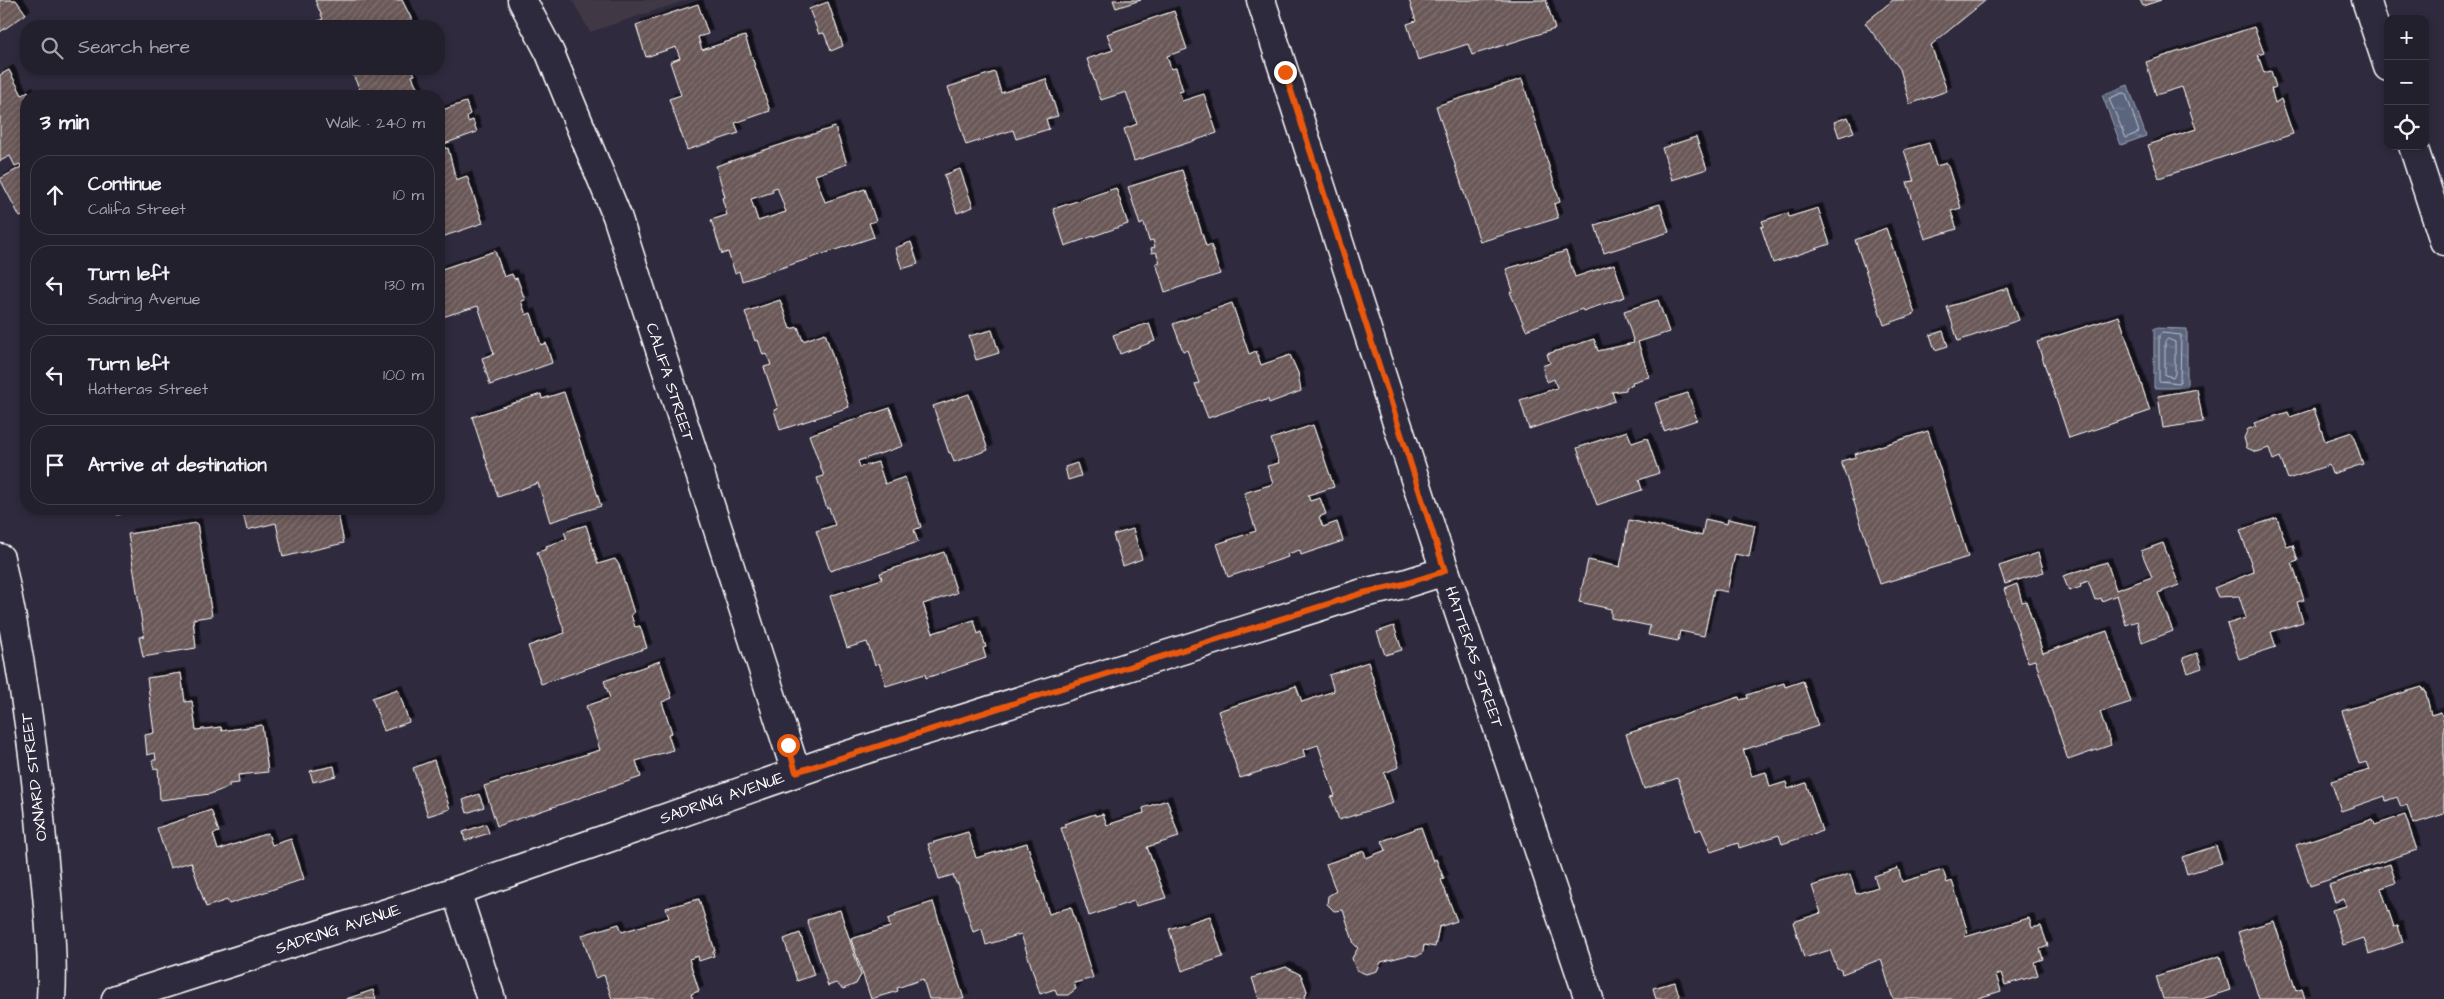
<!DOCTYPE html>
<meta charset="utf-8">
<style>
body{margin:0;font-family:"Architects Daughter",sans-serif;background:#2b2836;color:#f1f3f6}
.controls{position:absolute;right:15px;top:15px;display:grid;overflow:hidden;border-radius:10px;box-shadow:0 2px 8px #0003}
.controls button{width:45px;height:45px;display:grid;place-items:center;padding:0;border:0;border-bottom:1px solid #403e4a;background:#23202e;color:#f1f3f6;font:25px sans-serif}
.stop{position:absolute;width:15px;height:15px;margin:-11px;border:4px solid #ea580c;border-radius:50%;background:#fff}
.stop.end{background:#ea580c;border-color:#fff;box-shadow:0 1px 5px #0008}
.list{margin:0;padding:0;list-style:none}
h2{display:flex;justify-content:space-between;align-items:center;height:65px;margin:0;padding:0 20px;font-size:21px}
h2 small{font-size:16px;font-weight:400;color:#a3a3aa}
.list li{display:grid;grid-template-columns:32px 1fr auto;gap:15px;align-items:center;box-sizing:border-box;height:80px;margin:0 10px 10px;padding:0 10px;border:1px solid #403e4a;border-radius:20px}
.list b{display:block;font-size:19px;white-space:nowrap}
.list p{margin:0;font-size:16px;white-space:nowrap;color:#a3a3aa}
.list em{font-size:16px;font-style:normal;color:#a3a3aa}
.icon{flex:none;width:28px;height:28px;fill:none;stroke:currentColor;stroke-width:2;stroke-linecap:round;stroke-linejoin:round}
.map{position:relative;flex:none;width:2444px;height:999px;overflow:hidden}
.search{position:absolute;background:#23202e;box-shadow:0 2px 8px #0003;left:20px;top:20px;width:425px;height:55px;display:flex;align-items:center;gap:12px;box-sizing:border-box;padding:0 18px;border-radius:20px;color:#a3a3aa;font-size:19px}
.panel{position:absolute;background:#23202e;box-shadow:0 2px 8px #0003;left:20px;top:90px;width:425px;height:425px;border-radius:20px}
.map>svg:first-child{display:block}
.built{fill:#413845}
.water{fill:url(#water-ripples);stroke:#9da3b2}
.lines{fill:none;stroke-linecap:round;stroke-linejoin:round}
.shore{stroke:#bdc1cb;stroke-width:1}
.building{fill:url(#building-hatch);stroke:#fff;fill-rule:evenodd;filter:url(#shadow)}
.street-casing{stroke:#fff;stroke-width:31}
.secondary-casing{stroke:#fff;stroke-width:31}
.street{stroke:#2f2a3d;stroke-width:28}
.secondary{stroke:#2f2a3d;stroke-width:28}
.route{stroke:#ea580c;stroke-width:6}
.labels{text-anchor:middle;dominant-baseline:central;stroke-width:4.5;stroke-linejoin:round;paint-order:stroke}
.street-label{font-size:16px;fill:#fff;stroke:#2f2a3d}
</style>
<div class="map">
<svg width="2444" height="999" viewBox="0 0 2444 999">
<defs>
<pattern id="water-ripples" width="26" height="14" patternUnits="userSpaceOnUse" patternTransform="scale(1.25)"><rect width="26" height="14" fill="#5b657e"/><path d="M2 4q2-2 4 0t4 0M15 11q2-2 4 0t4 0" fill="none" stroke="#747c91"/></pattern>
<pattern id="building-hatch" width="6" height="6" patternUnits="userSpaceOnUse" patternTransform="scale(1.25)"><rect width="6" height="6" fill="#6a5858"/><path d="M-1 1l2-2M0 6l6-6M5 7l2-2" fill="none" stroke="#807171"/></pattern>
<filter id="shadow"><feDropShadow dx="4.5" dy="-4.5" stdDeviation="0" flood-color="#0009"/></filter>
</defs>
<rect width="100%" height="100%" fill="#2f2a3d"/>
<filter id="ink" filterUnits="userSpaceOnUse"><feTurbulence type="fractalNoise" baseFrequency=".02" numOctaves="2"/><feDisplacementMap in="SourceGraphic" scale="10" xChannelSelector="R" yChannelSelector="G"/><feConvolveMatrix kernelMatrix="1 2 1 2 8 2 1 2 1" color-interpolation-filters="sRGB"/></filter>
<g filter="url(#ink)">
<!-- built -->
<path class="built" d="M 572,0 L 687,0 L 590,32 Z"/>
<!-- water -->
<path class="water" d="M 2128,85 L 2146,136 L 2121,145 L 2102,95 Z
M 2154,328 L 2187,329 L 2187,388 L 2154,388 Z"/>
<g class="lines">
<!-- shore -->
<path class="shore" d="M 2123,93 L 2126,94 L 2139,132 L 2126,138 L 2109,99 Z
M 2162,333 L 2181,335 L 2180,383 L 2159,381 L 2159,336 Z
M 2168,339 L 2175,342 L 2175,374 L 2173,377 L 2165,375 L 2165,342 Z"/>
</g>
<!-- building -->
<path class="building" d="M 0,0 L 16,0 L 26,14 L 0,32 Z
M 315,0 L 402,0 L 415,26 L 320,26 L 318,21 L 323,19 Z
M 1113,0 L 1141,0 L 1116,8 Z
M 1409,0 L 1546,0 L 1555,29 L 1472,55 L 1468,44 L 1418,60 L 1407,24 L 1416,21 Z
M 1893,0 L 1986,0 L 1931,45 L 1947,91 L 1910,104 L 1900,69 L 1865,23 Z
M 2140,0 L 2161,0 L 2143,6 Z
M 828,2 L 843,46 L 831,51 L 824,33 L 819,34 L 809,9 Z
M 698,4 L 708,34 L 698,37 L 702,50 L 745,36 L 770,111 L 735,123 L 739,133 L 687,150 L 669,99 L 681,95 L 670,62 L 680,58 L 676,47 L 646,57 L 636,25 Z
M 1174,11 L 1187,49 L 1167,56 L 1171,69 L 1176,68 L 1183,91 L 1179,92 L 1182,101 L 1204,94 L 1217,133 L 1134,161 L 1124,129 L 1137,124 L 1126,92 L 1101,100 L 1087,59 L 1113,50 L 1107,34 Z
M 2254,27 L 2264,53 L 2258,55 L 2264,73 L 2271,71 L 2276,87 L 2271,89 L 2275,103 L 2281,99 L 2293,134 L 2159,178 L 2148,145 L 2196,129 L 2182,87 L 2156,95 L 2146,62 Z
M 350,69 L 412,69 L 415,75 L 412,76 L 419,92 L 409,96 L 363,96 Z
M 9,70 L 22,95 L 28,91 L 31,96 L 26,96 L 26,214 L 20,217 L 0,179 L 21,167 L 20,164 L 15,166 L 10,156 L 0,161 L 0,75 Z
M 995,72 L 1001,93 L 1046,79 L 1058,116 L 1046,119 L 1049,129 L 1016,139 L 1013,130 L 966,145 L 948,87 Z
M 1522,79 L 1560,202 L 1554,204 L 1558,218 L 1480,242 L 1436,106 Z
M 466,102 L 470,114 L 467,116 L 468,122 L 473,120 L 477,132 L 444,144 L 446,149 L 448,148 L 456,180 L 467,176 L 483,223 L 439,238 L 439,111 Z
M 1848,117 L 1854,132 L 1839,137 L 1834,122 Z
M 835,127 L 847,164 L 815,175 L 825,202 L 865,189 L 876,221 L 869,223 L 874,237 L 742,281 L 739,271 L 735,273 L 728,252 L 722,254 L 711,220 L 727,215 L 722,198 L 725,197 L 716,166 ZM 777,187 L 786,212 L 758,221 L 751,199 L 773,192 L 772,189 Z
M 1696,137 L 1707,169 L 1672,180 L 1662,148 Z
M 1929,143 L 1936,166 L 1947,163 L 1961,208 L 1951,211 L 1957,229 L 1925,239 L 1907,182 L 1914,181 L 1904,150 Z
M 960,169 L 973,207 L 957,213 L 944,175 Z
M 1182,170 L 1206,246 L 1211,245 L 1220,274 L 1165,292 L 1156,263 L 1160,262 L 1156,252 L 1152,253 L 1151,248 L 1155,247 L 1153,240 L 1149,241 L 1144,223 L 1140,225 L 1128,187 Z
M 1116,188 L 1128,224 L 1065,246 L 1053,209 Z
M 1660,204 L 1669,232 L 1604,253 L 1595,225 Z
M 1818,208 L 1830,244 L 1773,263 L 1761,227 L 1764,226 L 1762,221 L 1788,213 L 1789,217 Z
M 1886,228 L 1915,314 L 1884,325 L 1855,240 Z
M 911,242 L 918,264 L 902,269 L 895,248 Z
M 495,251 L 504,277 L 512,274 L 514,279 L 517,278 L 525,300 L 521,301 L 526,315 L 531,313 L 541,345 L 546,343 L 552,363 L 490,385 L 482,358 L 494,354 L 478,306 L 439,318 L 439,270 Z
M 1566,251 L 1575,277 L 1614,264 L 1625,297 L 1583,311 L 1582,309 L 1526,330 L 1510,292 L 1513,291 L 1506,269 Z
M 2008,288 L 2019,320 L 1958,341 L 1947,307 Z
M 780,300 L 790,329 L 798,327 L 803,341 L 825,333 L 849,407 L 780,430 L 774,410 L 778,409 L 764,367 L 771,365 L 767,354 L 763,355 L 758,340 L 755,341 L 745,312 Z
M 1658,300 L 1669,332 L 1638,342 L 1649,377 L 1632,382 L 1633,385 L 1626,387 L 1626,390 L 1612,392 L 1615,401 L 1529,429 L 1520,400 L 1557,388 L 1554,379 L 1547,382 L 1542,366 L 1550,363 L 1547,354 L 1594,339 L 1598,351 L 1634,343 L 1624,311 Z
M 1232,303 L 1249,354 L 1256,351 L 1261,365 L 1290,355 L 1298,373 L 1301,391 L 1269,403 L 1268,399 L 1261,402 L 1260,400 L 1208,418 L 1195,384 L 1199,383 L 1187,350 L 1183,351 L 1173,324 Z
M 2119,316 L 2150,411 L 2069,438 L 2037,342 Z
M 1149,323 L 1155,341 L 1120,354 L 1113,335 Z
M 992,330 L 999,353 L 976,360 L 969,336 Z
M 1943,331 L 1948,346 L 1935,350 L 1930,335 Z
M 2197,389 L 2203,422 L 2163,428 L 2158,396 Z
M 564,392 L 601,506 L 550,522 L 538,483 L 498,497 L 472,417 L 541,394 L 542,399 Z
M 1688,393 L 1697,420 L 1664,431 L 1655,403 Z
M 969,394 L 988,450 L 954,462 L 951,453 L 949,453 L 933,406 Z
M 890,408 L 903,446 L 858,461 L 860,467 L 878,462 L 885,484 L 905,477 L 921,527 L 914,530 L 918,542 L 830,571 L 816,531 L 835,525 L 829,508 L 827,509 L 817,478 L 824,476 L 809,435 Z
M 2314,409 L 2325,441 L 2352,432 L 2363,464 L 2332,474 L 2329,465 L 2288,479 L 2280,457 L 2273,460 L 2269,448 L 2256,452 L 2247,448 L 2244,438 L 2248,429 L 2256,427 L 2254,423 L 2288,412 L 2290,417 Z
M 1313,425 L 1334,487 L 1308,495 L 1310,501 L 1320,498 L 1326,514 L 1319,517 L 1323,527 L 1337,522 L 1343,541 L 1301,555 L 1300,550 L 1287,554 L 1288,557 L 1228,577 L 1217,544 L 1256,531 L 1244,493 L 1273,484 L 1267,466 L 1279,463 L 1271,439 Z
M 1627,431 L 1632,443 L 1647,438 L 1659,473 L 1639,480 L 1642,490 L 1597,505 L 1577,448 Z
M 1928,431 L 1968,557 L 1880,584 L 1841,461 L 1856,457 L 1855,454 Z
M 1077,463 L 1081,476 L 1068,480 L 1065,467 Z
M 115,509 L 140,509 L 117,515 Z
M 242,509 L 337,509 L 344,543 L 283,557 L 276,523 L 247,530 Z
M 2277,518 L 2287,547 L 2293,545 L 2298,561 L 2292,563 L 2304,600 L 2297,602 L 2303,622 L 2271,632 L 2276,647 L 2239,659 L 2227,624 L 2246,618 L 2239,596 L 2218,597 L 2214,588 L 2254,572 L 2240,530 Z
M 1705,519 L 1727,524 L 1728,519 L 1755,525 L 1749,557 L 1735,554 L 1727,592 L 1714,589 L 1704,636 L 1680,631 L 1678,641 L 1648,635 L 1650,626 L 1611,618 L 1611,609 L 1579,602 L 1588,560 L 1620,567 L 1629,520 L 1702,536 Z
M 197,523 L 212,616 L 193,619 L 196,648 L 143,657 L 139,637 L 144,636 L 128,534 Z
M 586,525 L 598,564 L 615,559 L 619,565 L 634,613 L 631,615 L 635,627 L 640,626 L 647,648 L 541,684 L 528,646 L 565,633 L 537,552 L 547,549 L 546,546 L 567,539 L 564,532 Z
M 1133,529 L 1142,559 L 1123,566 L 1113,535 Z
M 2163,543 L 2179,585 L 2158,593 L 2173,631 L 2142,643 L 2137,621 L 2126,625 L 2117,595 L 2102,601 L 2101,598 L 2095,600 L 2088,581 L 2080,584 L 2081,587 L 2069,591 L 2063,576 L 2107,562 L 2116,590 L 2152,577 L 2141,551 Z
M 944,552 L 957,593 L 923,604 L 933,633 L 974,620 L 978,634 L 981,632 L 986,647 L 983,648 L 986,658 L 926,678 L 925,674 L 886,686 L 879,663 L 875,665 L 867,642 L 847,648 L 830,596 L 882,579 L 880,573 Z
M 2038,553 L 2044,572 L 2005,584 L 1999,566 Z
M 2017,584 L 2022,602 L 2026,601 L 2043,653 L 2107,631 L 2131,702 L 2100,712 L 2111,745 L 2068,760 L 2035,660 L 2028,662 L 2004,589 Z
M 1394,626 L 1402,650 L 1385,655 L 1377,632 Z
M 2197,653 L 2202,668 L 2188,673 L 2183,658 Z
M 660,661 L 672,698 L 662,702 L 672,733 L 668,734 L 673,750 L 636,761 L 641,777 L 497,826 L 484,786 L 600,750 L 586,706 L 610,698 L 604,681 Z
M 1368,662 L 1399,767 L 1384,773 L 1393,803 L 1339,820 L 1331,797 L 1335,796 L 1318,745 L 1303,750 L 1305,757 L 1240,778 L 1218,711 L 1296,686 L 1302,702 L 1334,691 L 1329,675 Z
M 181,673 L 185,702 L 192,701 L 196,730 L 221,727 L 222,731 L 262,725 L 268,772 L 238,775 L 239,783 L 229,784 L 229,787 L 210,794 L 160,800 L 158,768 L 154,769 L 152,760 L 156,760 L 155,753 L 147,755 L 145,735 L 154,733 L 147,678 Z
M 1803,681 L 1818,726 L 1743,750 L 1752,776 L 1766,772 L 1770,787 L 1786,782 L 1788,789 L 1806,783 L 1822,831 L 1782,844 L 1779,835 L 1739,848 L 1738,843 L 1711,852 L 1701,829 L 1696,831 L 1678,778 L 1644,789 L 1626,734 L 1739,697 L 1740,700 L 1748,698 L 1747,695 L 1784,683 L 1785,687 Z
M 2422,687 L 2423,690 L 2425,689 L 2431,715 L 2441,712 L 2444,723 L 2444,814 L 2413,824 L 2407,805 L 2401,807 L 2397,797 L 2386,801 L 2385,796 L 2341,811 L 2331,781 L 2370,770 L 2367,762 L 2359,764 L 2342,711 Z
M 398,689 L 409,722 L 384,731 L 372,698 Z
M 434,760 L 450,809 L 428,816 L 413,768 Z
M 334,766 L 336,776 L 313,782 L 310,771 Z
M 479,794 L 484,807 L 467,813 L 463,800 Z
M 1167,800 L 1179,837 L 1147,847 L 1166,898 L 1136,906 L 1134,901 L 1089,916 L 1061,828 L 1066,827 L 1064,824 L 1095,814 L 1095,816 L 1103,814 L 1107,825 L 1144,813 L 1143,808 Z
M 211,810 L 219,832 L 213,834 L 218,850 L 268,833 L 272,845 L 291,839 L 304,879 L 229,904 L 227,900 L 206,907 L 191,862 L 170,868 L 157,828 Z
M 2405,815 L 2417,850 L 2310,886 L 2296,845 L 2373,819 L 2375,825 Z
M 486,824 L 489,833 L 465,841 L 463,832 Z
M 1421,827 L 1433,861 L 1436,859 L 1444,879 L 1441,880 L 1457,921 L 1439,927 L 1435,947 L 1424,945 L 1423,952 L 1418,956 L 1408,955 L 1381,962 L 1377,971 L 1366,974 L 1356,970 L 1352,958 L 1358,948 L 1354,944 L 1343,910 L 1334,911 L 1327,904 L 1328,896 L 1336,891 L 1326,864 L 1364,851 L 1366,858 L 1386,850 L 1382,841 Z
M 968,832 L 976,858 L 1027,843 L 1049,914 L 1071,907 L 1093,978 L 1074,983 L 1076,989 L 1068,995 L 1057,995 L 1055,989 L 1040,994 L 1021,934 L 986,945 L 982,929 L 973,932 L 958,883 L 956,883 L 953,875 L 939,879 L 928,844 Z
M 2216,846 L 2222,863 L 2187,874 L 2182,857 Z
M 2390,864 L 2396,883 L 2381,888 L 2394,927 L 2398,926 L 2403,942 L 2369,954 L 2364,938 L 2343,945 L 2332,910 L 2346,906 L 2344,899 L 2335,902 L 2329,885 Z
M 1898,868 L 1902,882 L 1943,870 L 1947,883 L 1952,881 L 1968,933 L 1965,934 L 1965,937 L 2029,918 L 2032,928 L 2041,926 L 2048,946 L 2040,949 L 2043,959 L 2034,962 L 2038,975 L 2005,985 L 2001,973 L 1996,975 L 2001,991 L 1975,999 L 1893,999 L 1881,959 L 1842,974 L 1841,970 L 1837,968 L 1830,950 L 1804,958 L 1793,922 L 1821,913 L 1812,886 L 1850,874 L 1856,894 L 1878,887 L 1874,876 Z
M 699,899 L 715,951 L 713,952 L 714,956 L 699,961 L 698,956 L 689,959 L 699,991 L 691,994 L 693,999 L 612,999 L 604,975 L 595,978 L 582,935 L 619,924 L 622,932 L 669,918 L 666,908 Z
M 933,902 L 964,999 L 929,999 L 923,979 L 897,988 L 898,991 L 871,999 L 851,939 L 890,927 L 888,919 L 896,916 L 895,914 Z
M 840,910 L 861,975 L 856,984 L 843,989 L 836,983 L 828,986 L 807,920 Z
M 1210,916 L 1223,957 L 1182,971 L 1169,929 Z
M 2274,921 L 2296,991 L 2302,989 L 2305,999 L 2259,999 L 2238,932 Z
M 800,933 L 814,975 L 797,981 L 784,939 Z
M 2220,956 L 2230,990 L 2202,999 L 2163,999 L 2156,976 Z
M 1286,967 L 1301,975 L 1307,991 L 1304,999 L 1259,999 L 1252,978 Z
M 1675,982 L 1680,999 L 1656,999 L 1653,988 Z
M 373,990 L 376,999 L 346,999 Z"/>
<g class="lines">
<!-- street casing -->
<g class="street-casing">
<path id="street" d="M 522,0 L 550,53 L 617,216 L 796,772
M 1261,0 L 1434,538 L 1589,999
M 2366,0 L 2388,67
M 2413,146 L 2444,241
M 456,891 L 491,999
M 116,999 L 456,891 L 832,760 L 1363,593 L 1404,584 L 1445,571"/>
</g>
<!-- secondary casing -->
<g class="secondary-casing">
<path id="secondary" d="M 0,558 C 21,658 36,760 44,862 C 48,908 54,953 51,999"/>
</g>
<!-- street -->
<use href="#street" class="street"/>
<!-- secondary -->
<use href="#secondary" class="secondary"/>
</g>
</g>
<g class="lines" filter="url(#ink)">
<!-- route -->
<path class="route" d="M 788,745 L 796,772 L 1363,593 L 1404,584 L 1445,571 L 1285,72"/>
</g>
<g class="labels">
<!-- street labels -->
<g class="street-label">
<text transform="translate(670 382) rotate(72)">CALIFA STREET</text>
<text transform="translate(1474 657) rotate(71)">HATTERAS STREET</text>
<text transform="translate(34 777) rotate(-97)">OXNARD STREET</text>
<text transform="translate(722 798) rotate(-19)">SADRING AVENUE</text>
<text transform="translate(338 929) rotate(-18)">SADRING AVENUE</text>
</g>
</g>
</svg>
<div class="controls">
<button>+</button>
<button>−</button>
<button><svg class="icon" aria-label="locate" viewBox="0 0 24 24"><circle cx="12" cy="12" r="6"/><path d="M12 2v4M12 18v4M2 12h4M18 12h4"/></svg></button>
</div>
<div class="stop" style="left:788px;top:745px"></div>
<div class="stop end" style="left:1285px;top:72px"></div>
<div class="search"><svg class="icon" aria-label="search" viewBox="0 0 24 24"><circle cx="10" cy="10" r="6"/><path d="M15 15l6 6"/></svg>Search here</div>
<section class="panel">
<h2>3 min<small>Walk · 240 m</small></h2>
<ul class="list">
<li><svg class="icon" aria-label="ahead" viewBox="0 0 24 24"><path d="M12 20V5M6 11l6-6 6 6"/></svg><div><b>Continue</b><p>Califa Street</p></div><em>10 m</em></li>
<li><svg class="icon" aria-label="left" viewBox="0 0 24 24"><path d="M17 20v-9H6M10 6l-5 5 5 5"/></svg><div><b>Turn left</b><p>Sadring Avenue</p></div><em>130 m</em></li>
<li><svg class="icon" aria-label="left" viewBox="0 0 24 24"><path d="M17 20v-9H6M10 6l-5 5 5 5"/></svg><div><b>Turn left</b><p>Hatteras Street</p></div><em>100 m</em></li>
<li><svg class="icon" aria-label="arrive" viewBox="0 0 24 24"><path d="M6 21V4h12l-3 4 3 4H6"/></svg><div><b>Arrive at destination</b></div></li>
</ul>
</section>
</div>
